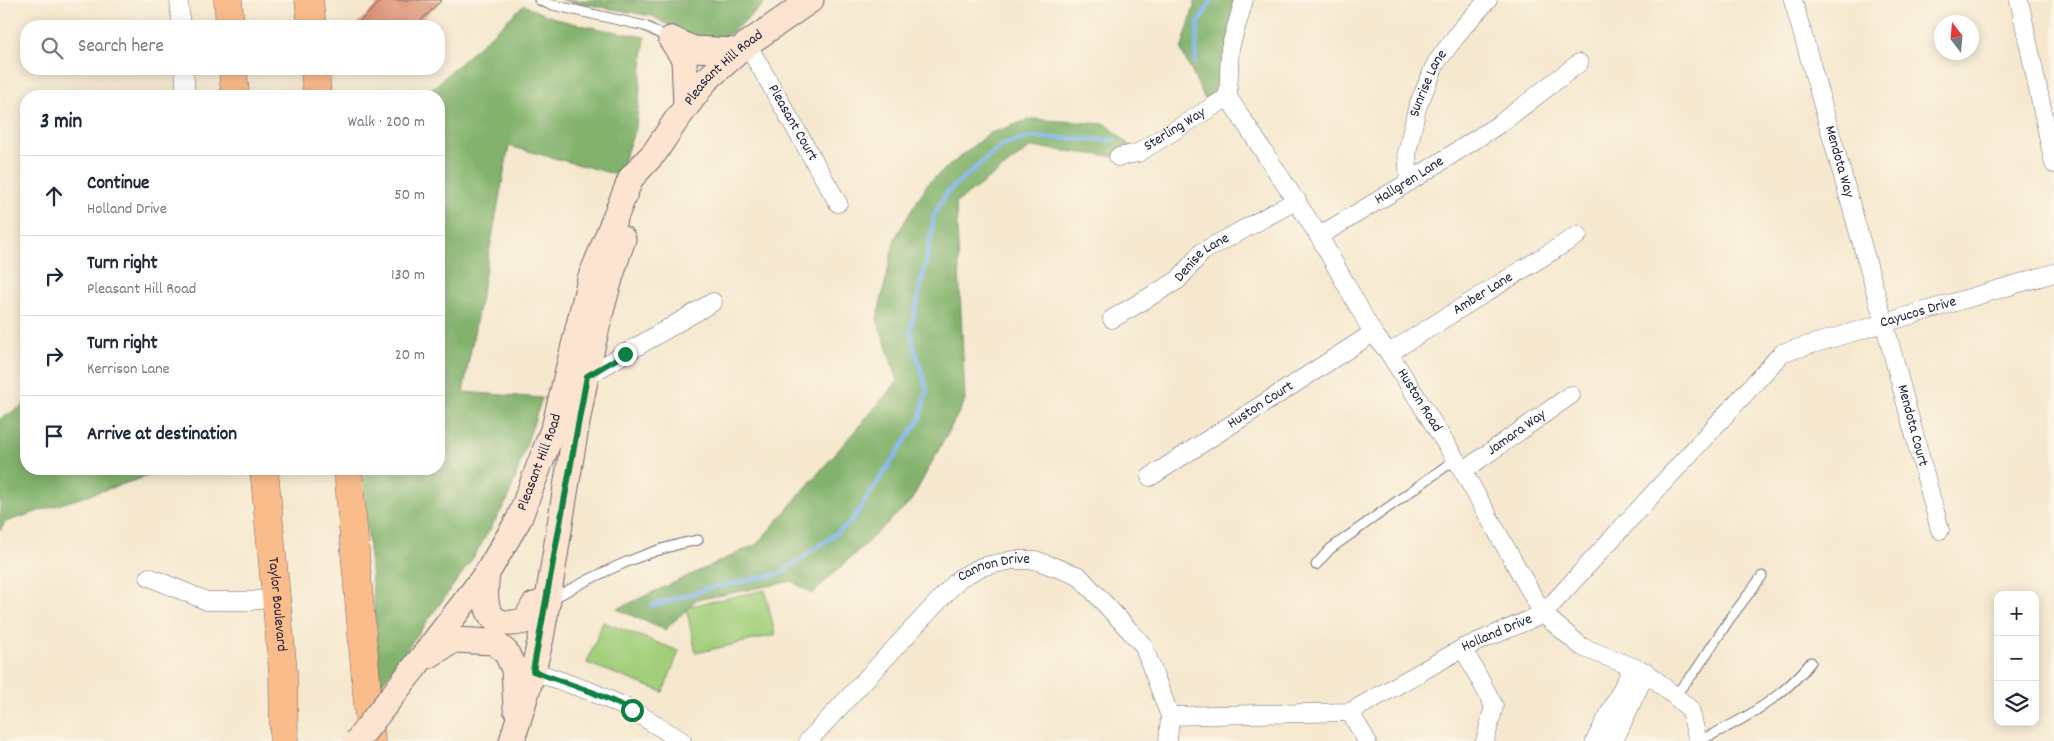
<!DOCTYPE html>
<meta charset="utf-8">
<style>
body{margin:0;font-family:Dekko,sans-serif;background:#f6f6f7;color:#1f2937}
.controls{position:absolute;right:15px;bottom:15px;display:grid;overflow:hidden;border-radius:10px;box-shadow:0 2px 12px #0003}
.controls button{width:45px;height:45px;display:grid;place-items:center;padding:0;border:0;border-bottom:1px solid #e0e1e3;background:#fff;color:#1f2937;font:25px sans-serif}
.compass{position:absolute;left:1934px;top:15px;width:45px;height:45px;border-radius:50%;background:#fff;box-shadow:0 2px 12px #0003;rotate:344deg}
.stop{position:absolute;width:15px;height:15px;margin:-11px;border:4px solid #0b8043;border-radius:50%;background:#fff}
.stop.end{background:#0b8043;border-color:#fff;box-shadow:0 1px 5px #0008}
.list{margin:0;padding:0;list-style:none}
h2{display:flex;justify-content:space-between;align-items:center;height:65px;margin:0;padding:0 20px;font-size:21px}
h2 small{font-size:16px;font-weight:400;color:#747a83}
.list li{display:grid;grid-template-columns:32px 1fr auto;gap:15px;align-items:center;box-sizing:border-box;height:80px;padding:0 20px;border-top:1px solid #e0e1e3}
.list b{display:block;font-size:19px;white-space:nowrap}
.list p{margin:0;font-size:16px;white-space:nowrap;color:#747a83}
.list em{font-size:16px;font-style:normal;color:#747a83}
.icon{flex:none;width:28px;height:28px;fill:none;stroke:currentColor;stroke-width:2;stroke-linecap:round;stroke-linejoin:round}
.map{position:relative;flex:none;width:2054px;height:741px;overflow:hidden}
.search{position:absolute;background:#fff;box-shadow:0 2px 12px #0003;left:20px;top:20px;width:425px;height:55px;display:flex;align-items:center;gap:12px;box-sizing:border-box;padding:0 18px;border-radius:20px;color:#747a83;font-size:19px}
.panel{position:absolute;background:#fff;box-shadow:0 2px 12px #0003;left:20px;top:90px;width:425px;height:385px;border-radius:20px}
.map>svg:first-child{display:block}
.green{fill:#a3cf7c;stroke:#62785c}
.forest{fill:#82b26c;stroke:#526a54}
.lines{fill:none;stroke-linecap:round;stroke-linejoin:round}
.stream{stroke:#82b4ee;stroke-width:4.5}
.building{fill:#de9276}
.service-casing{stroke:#6c676f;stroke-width:11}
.minor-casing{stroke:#6c676f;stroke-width:19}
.secondary-casing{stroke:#6c676f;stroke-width:27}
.primary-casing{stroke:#6c676f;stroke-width:29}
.service{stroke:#fff;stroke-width:9}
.minor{stroke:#fff;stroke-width:18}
.secondary{stroke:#fde4d1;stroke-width:25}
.primary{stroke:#fabc8b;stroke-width:28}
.secondary-bridge-casing{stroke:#6c676f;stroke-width:27;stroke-linecap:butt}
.secondary-bridge{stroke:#fde4d1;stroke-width:25}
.route{stroke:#0b8043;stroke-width:6}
.labels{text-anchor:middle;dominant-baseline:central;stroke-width:4;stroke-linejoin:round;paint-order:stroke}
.street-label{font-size:15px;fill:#22223b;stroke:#fcf5e5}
</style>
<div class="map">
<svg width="2054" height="741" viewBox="0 0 2054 741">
<rect width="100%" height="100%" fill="#fcf5e5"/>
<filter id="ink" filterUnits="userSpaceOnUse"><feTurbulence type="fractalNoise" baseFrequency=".02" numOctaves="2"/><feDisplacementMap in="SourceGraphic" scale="10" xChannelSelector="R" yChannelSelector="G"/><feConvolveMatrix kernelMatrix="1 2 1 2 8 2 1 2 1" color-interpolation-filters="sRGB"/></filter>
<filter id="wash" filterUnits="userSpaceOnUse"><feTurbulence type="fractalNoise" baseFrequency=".0096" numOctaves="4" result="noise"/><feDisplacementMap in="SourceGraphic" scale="20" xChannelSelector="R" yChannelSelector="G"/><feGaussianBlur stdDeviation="1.12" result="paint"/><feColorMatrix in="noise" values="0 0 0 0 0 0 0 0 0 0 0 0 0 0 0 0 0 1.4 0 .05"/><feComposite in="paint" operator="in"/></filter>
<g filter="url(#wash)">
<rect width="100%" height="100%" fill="#f6e8cf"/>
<!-- green -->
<path class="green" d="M 765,590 L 775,635 L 696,653 L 686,607 Z
M 603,622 L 679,651 L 663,692 L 587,663 Z"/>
<!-- forest -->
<path class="forest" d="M 561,0 L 761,0 L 764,4 L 731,33 L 712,41 L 697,41 L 652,16 Z
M 1196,0 L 1244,0 L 1228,97 L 1210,109 L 1181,50 Z
M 524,5 C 560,25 605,29 645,37 L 636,127 L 618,175 L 509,146 L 463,392 L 542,398 L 508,499 L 471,561 L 381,685 L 362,469 L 439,469 L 439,96 L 424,96 Z
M 1031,119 L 1106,124 L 1138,153 L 1118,157 L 1031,147 L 956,203 L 965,401 L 911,501 L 812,594 L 792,581 L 696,600 L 665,630 L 617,609 L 757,544 L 898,381 L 877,319 L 895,238 L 928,183 L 988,134 Z
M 26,404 L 26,469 L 170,469 L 5,522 L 0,531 L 0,419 Z"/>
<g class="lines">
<!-- stream -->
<path class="stream" d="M 1195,63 L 1198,24 L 1212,0
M 652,606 L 710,588 L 782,573 L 850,523 L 920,419 L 927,390 L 910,333 L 931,238 L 934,215 L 947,192 L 1001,146 L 1028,137 L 1113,140"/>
</g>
<g id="blocks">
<!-- building -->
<path class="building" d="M 382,0 L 442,0 L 415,26 L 355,26 Z"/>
</g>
</g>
<g filter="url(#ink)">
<use href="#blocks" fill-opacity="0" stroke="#6c676f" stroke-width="1"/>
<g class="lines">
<!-- service casing -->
<g class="service-casing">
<path id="service" d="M 539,0 L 548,4 L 645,26 L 670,39
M 1316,565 L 1330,549 L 1456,459
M 552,599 C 598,574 647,549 698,540
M 1674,696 L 1694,673 L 1729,620 L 1762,576
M 1698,741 C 1739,723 1783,698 1811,662"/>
</g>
<!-- minor casing -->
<g class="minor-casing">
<g id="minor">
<path d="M 179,0 L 181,26"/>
<path id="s1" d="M 1244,0 L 1230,48 L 1228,97 L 1319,236 L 1373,333 L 1389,353 L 1463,471 L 1543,614 L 1582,647 L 1646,672 L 1690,709 L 1698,741"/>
<path id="s2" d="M 1793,0 L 1884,322 L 1940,530"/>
<path d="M 2019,0 L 2054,164"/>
<path id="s3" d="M 747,44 L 838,203"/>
<path d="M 184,69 L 186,96"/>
<path id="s4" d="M 1118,157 L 1138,153 L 1228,97"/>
<path id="s5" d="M 1409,182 L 1407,153 L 1417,108 L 1436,63 L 1463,27 L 1488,0"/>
<path id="s6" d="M 1319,236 L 1409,182 L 1501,123 L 1579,63"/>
<path id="s7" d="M 1112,319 L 1178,280 L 1202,252 L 1297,200"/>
<path id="s8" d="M 1389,353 L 1578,235"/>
<path d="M 587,376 L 713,302"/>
<path id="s9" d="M 1463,471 L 1571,395"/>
<path id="s10" d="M 1150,477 L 1373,333"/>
<path d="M 149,577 L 207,601 L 250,601 L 274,598"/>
<path d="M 1463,648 L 1494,706 L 1485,741"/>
<path d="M 533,671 L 592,692 L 632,710 L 682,741"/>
<path d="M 1350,712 L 1367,741"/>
<path id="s11" d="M 808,741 L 960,578 L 981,567 L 1013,560 L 1035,560 L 1079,576 L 1143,645 L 1170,716"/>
<path id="s12" d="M 1168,741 L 1170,716 L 1350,712 L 1463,648 L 1543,614 L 1782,353 L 2054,273"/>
<path d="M 1595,741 L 1633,667"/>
<path d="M 1614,741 L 1646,672"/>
</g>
</g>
<!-- secondary casing -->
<g class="secondary-casing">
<g id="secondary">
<path d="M 671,39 L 684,59 L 686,106"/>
<path d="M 671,39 L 693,49 L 738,51"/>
<path d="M 487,573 C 483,605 485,631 525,621 L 534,605 L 548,601"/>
<path d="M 428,656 L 454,640 L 494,642 L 506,652 L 514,669 L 516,709"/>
<path id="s13" d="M 417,664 L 487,573 L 519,519 L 555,424 L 590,279 L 631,178 L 655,152 L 675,122 L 706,80 L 747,44 L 811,0"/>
<path d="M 512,741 L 533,671 L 541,638 C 565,508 579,363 623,239"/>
</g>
</g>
<!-- primary casing -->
<g class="primary-casing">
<g id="primary">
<path d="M 228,0 L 230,26"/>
<path d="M 309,0 L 312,26"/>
<path d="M 233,69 L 235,96"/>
<path d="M 315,69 L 317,96"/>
<path id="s14" d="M 264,469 L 283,672 L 284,741"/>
<path d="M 348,469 L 371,741"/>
</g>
</g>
<!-- service -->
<use href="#service" class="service"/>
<!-- minor -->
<use href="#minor" class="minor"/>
<!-- secondary -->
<use href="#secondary" class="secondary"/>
<!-- primary -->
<use href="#primary" class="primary"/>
<!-- secondary-bridge casing -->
<g class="secondary-bridge-casing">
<path id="secondary-bridge" d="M 357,741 L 417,664"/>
</g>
<!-- secondary-bridge -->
<use href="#secondary-bridge" class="secondary-bridge"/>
</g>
</g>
<g class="lines" filter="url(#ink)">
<!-- route -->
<path class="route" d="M 625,354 L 587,376 L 533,671 L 592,692 L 632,710"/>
</g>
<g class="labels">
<!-- street labels -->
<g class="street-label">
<text stroke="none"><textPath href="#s13" startOffset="682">Pleasant Hill Road</textPath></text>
<text stroke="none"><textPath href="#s5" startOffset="102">Sunrise Lane</textPath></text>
<text stroke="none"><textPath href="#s3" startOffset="91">Pleasant Court</textPath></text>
<text stroke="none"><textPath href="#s4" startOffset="64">Sterling Way</textPath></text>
<text stroke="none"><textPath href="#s2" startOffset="168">Mendota Way</textPath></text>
<text stroke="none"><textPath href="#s6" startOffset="106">Hallgren Lane</textPath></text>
<text stroke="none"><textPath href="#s7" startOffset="110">Denise Lane</textPath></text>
<text stroke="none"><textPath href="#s8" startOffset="111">Amber Lane</textPath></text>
<text stroke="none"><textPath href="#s12" startOffset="918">Cayucos Drive</textPath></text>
<text stroke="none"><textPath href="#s1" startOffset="458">Huston Road</textPath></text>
<text stroke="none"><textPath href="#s10" startOffset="132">Huston Court</textPath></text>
<text stroke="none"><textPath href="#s2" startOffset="442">Mendota Court</textPath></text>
<text stroke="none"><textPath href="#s9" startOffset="66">Jamara Way</textPath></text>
<text stroke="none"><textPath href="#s13" startOffset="238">Pleasant Hill Road</textPath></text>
<text stroke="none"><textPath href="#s11" startOffset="259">Cannon Drive</textPath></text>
<text stroke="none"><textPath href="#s14" startOffset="136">Taylor Boulevard</textPath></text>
<text stroke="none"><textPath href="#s12" startOffset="372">Holland Drive</textPath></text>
</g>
</g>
</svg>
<div class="controls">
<button>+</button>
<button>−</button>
<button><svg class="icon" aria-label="layers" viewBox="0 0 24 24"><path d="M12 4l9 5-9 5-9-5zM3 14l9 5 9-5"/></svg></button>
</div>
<svg class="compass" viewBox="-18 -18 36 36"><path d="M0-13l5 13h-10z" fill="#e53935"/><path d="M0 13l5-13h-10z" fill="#747a83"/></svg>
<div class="stop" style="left:632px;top:710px"></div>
<div class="stop end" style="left:625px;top:354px"></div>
<div class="search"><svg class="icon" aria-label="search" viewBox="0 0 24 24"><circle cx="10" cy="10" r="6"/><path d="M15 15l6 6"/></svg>Search here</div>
<section class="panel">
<h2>3 min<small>Walk · 200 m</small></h2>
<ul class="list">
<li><svg class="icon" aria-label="ahead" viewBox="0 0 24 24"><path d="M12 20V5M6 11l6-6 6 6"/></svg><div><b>Continue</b><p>Holland Drive</p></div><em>50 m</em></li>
<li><svg class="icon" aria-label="right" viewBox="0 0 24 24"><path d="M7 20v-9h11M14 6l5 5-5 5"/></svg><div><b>Turn right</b><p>Pleasant Hill Road</p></div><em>130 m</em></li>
<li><svg class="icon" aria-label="right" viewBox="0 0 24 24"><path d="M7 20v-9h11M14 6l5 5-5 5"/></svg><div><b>Turn right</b><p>Kerrison Lane</p></div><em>20 m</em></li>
<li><svg class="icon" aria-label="arrive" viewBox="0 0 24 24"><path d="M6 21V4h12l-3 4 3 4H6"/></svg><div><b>Arrive at destination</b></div></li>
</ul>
</section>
</div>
